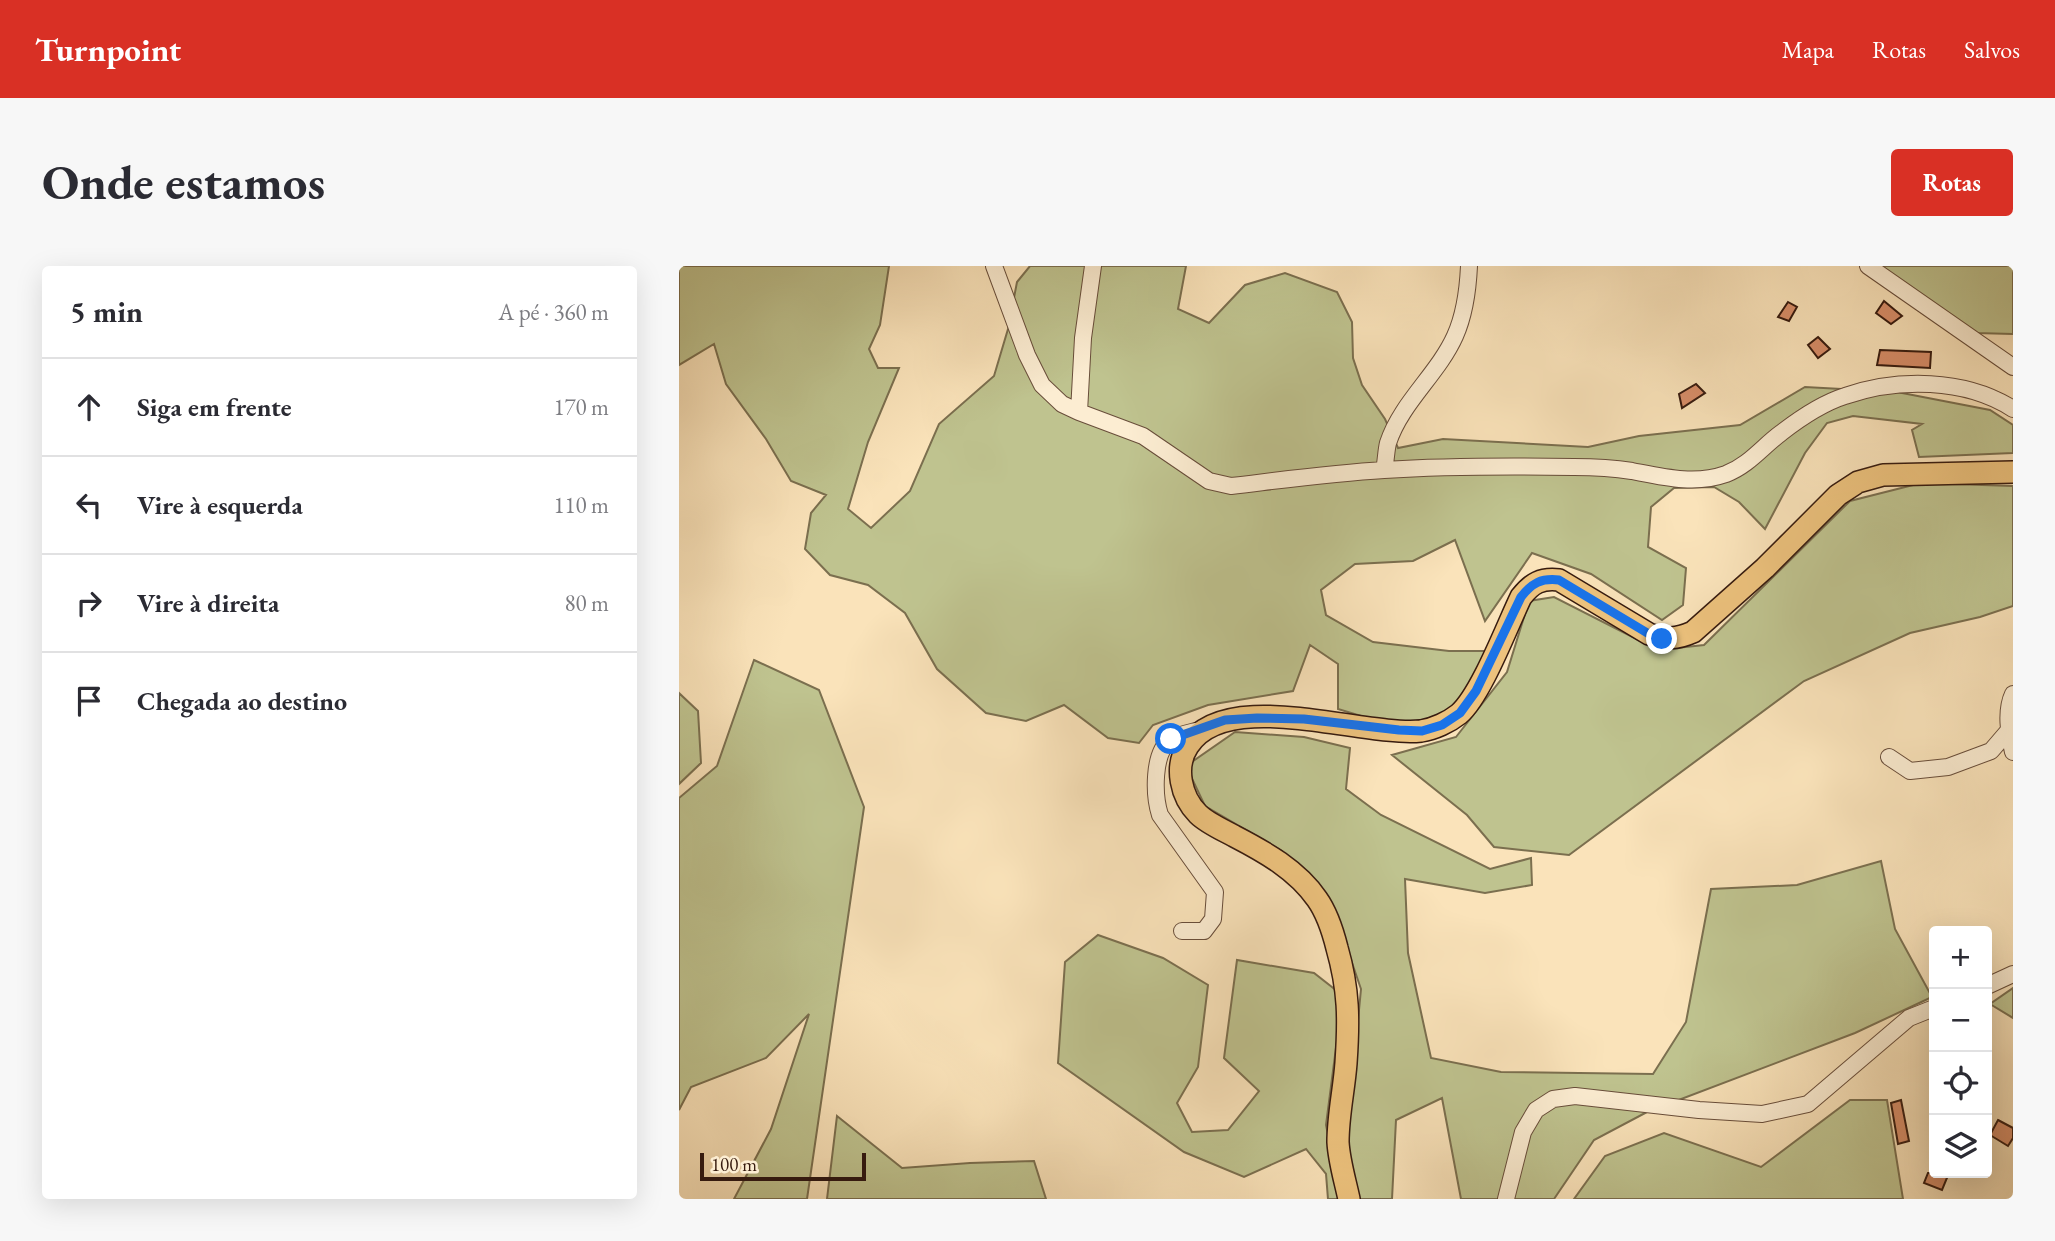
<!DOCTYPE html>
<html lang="pt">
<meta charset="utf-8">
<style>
body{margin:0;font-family:"EB Garamond",serif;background:#f7f7f7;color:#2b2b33}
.controls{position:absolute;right:21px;bottom:21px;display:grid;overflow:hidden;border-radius:7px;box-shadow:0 7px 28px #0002}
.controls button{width:63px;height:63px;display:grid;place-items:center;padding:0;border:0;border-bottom:2px solid #e1e1e2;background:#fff;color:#2b2b33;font:35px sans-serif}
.scale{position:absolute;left:21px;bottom:18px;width:166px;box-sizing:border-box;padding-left:7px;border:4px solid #371b0f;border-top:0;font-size:19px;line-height:24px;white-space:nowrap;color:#371b0f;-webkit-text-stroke:5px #fcedd2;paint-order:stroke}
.stop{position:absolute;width:21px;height:21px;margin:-16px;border:5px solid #1a73e8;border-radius:50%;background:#fff}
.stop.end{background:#1a73e8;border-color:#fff;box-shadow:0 2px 7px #0008}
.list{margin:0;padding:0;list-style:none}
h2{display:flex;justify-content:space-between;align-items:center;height:91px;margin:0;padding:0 28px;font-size:30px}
h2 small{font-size:23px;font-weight:400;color:#7c7c81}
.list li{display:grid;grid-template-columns:46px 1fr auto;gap:21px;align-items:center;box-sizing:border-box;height:98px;padding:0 28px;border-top:2px solid #e1e1e2}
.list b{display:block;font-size:26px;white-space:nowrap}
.list em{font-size:23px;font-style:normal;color:#7c7c81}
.icon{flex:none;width:38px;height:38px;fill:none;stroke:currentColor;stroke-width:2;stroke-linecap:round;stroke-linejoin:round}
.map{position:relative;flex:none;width:1334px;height:933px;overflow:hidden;border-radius:7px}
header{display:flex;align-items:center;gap:42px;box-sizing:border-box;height:98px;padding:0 35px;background:#d93025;color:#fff}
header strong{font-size:33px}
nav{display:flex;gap:38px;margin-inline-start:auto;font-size:24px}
.intro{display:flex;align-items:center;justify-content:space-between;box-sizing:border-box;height:168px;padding:0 42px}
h1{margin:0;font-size:49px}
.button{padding:18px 32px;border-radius:7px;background:#d93025;color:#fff;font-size:24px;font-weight:700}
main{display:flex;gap:42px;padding:0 42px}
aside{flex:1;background:#fff;border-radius:7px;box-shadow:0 7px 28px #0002}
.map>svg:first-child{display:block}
.green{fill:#bfc38f;stroke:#7b6f4f;stroke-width:2}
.building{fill:#d88e69;stroke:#371b0f;stroke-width:2}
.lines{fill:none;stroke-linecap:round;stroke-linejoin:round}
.minor-casing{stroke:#684d3a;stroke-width:18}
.major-casing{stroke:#371b0f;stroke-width:24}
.minor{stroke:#fcedd2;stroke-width:16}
.major{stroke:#edc27d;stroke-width:21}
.route{stroke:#1a73e8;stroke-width:9}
</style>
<header>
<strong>Turnpoint</strong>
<nav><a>Mapa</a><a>Rotas</a><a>Salvos</a></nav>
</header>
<div class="intro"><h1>Onde estamos</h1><a class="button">Rotas</a></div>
<main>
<aside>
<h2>5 min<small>A pé · 360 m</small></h2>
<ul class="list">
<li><svg class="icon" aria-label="ahead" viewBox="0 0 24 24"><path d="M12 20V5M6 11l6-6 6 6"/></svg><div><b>Siga em frente</b></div><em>170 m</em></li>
<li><svg class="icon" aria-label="left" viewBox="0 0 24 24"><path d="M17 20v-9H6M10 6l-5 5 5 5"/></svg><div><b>Vire à esquerda</b></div><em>110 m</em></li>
<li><svg class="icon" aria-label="right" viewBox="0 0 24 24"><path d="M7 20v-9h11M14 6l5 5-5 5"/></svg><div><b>Vire à direita</b></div><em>80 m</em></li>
<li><svg class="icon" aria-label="arrive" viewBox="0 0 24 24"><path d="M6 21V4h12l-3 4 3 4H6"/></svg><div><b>Chegada ao destino</b></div></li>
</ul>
</aside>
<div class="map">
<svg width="1334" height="933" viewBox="0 0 1334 933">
<rect width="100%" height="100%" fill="#fae3ba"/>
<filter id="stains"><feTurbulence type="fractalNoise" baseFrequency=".00286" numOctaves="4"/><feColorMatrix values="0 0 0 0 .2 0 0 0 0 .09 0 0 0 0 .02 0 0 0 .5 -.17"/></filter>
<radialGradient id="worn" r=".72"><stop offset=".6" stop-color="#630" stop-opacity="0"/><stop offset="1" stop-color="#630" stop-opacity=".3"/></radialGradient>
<!-- green -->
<path class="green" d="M 0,0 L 210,0 L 201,59 L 190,83 L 199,102 L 220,102 L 189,176 L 169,243 L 192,262 L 231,225 L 260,158 L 315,110 L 329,63 L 338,16 L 351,0 L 507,0 L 499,43 L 530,57 L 566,19 L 606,7 L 658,26 L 673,56 L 674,92 L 683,119 L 706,153 L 719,182 L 764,173 L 909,181 L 960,170 L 1061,159 L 1126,121 L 1218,126 L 1311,144 L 1334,159 L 1334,187 L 1240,191 L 1233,164 L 1243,158 L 1174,150 L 1148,157 L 1126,187 L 1086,263 L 1060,236 L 1035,221 L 995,222 L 972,241 L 969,281 L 1007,302 L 1004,339 L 983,354 L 912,308 L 853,287 L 806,355 L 776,274 L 734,295 L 676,298 L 642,324 L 647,349 L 694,376 L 770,385 L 807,385 L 785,432 L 757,461 L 692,453 L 659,443 L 659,398 L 631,379 L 614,425 L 529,439 L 474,459 L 460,477 L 429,472 L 385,439 L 347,455 L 307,447 L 258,403 L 226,347 L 189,319 L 151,309 L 126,283 L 132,247 L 147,229 L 112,215 L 87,173 L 47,118 L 35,78 L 0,99 Z
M 1199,0 L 1334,0 L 1334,68 L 1297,67 Z
M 1242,217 L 1334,220 L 1334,340 L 1301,351 L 1231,367 L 1125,415 L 890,589 L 815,581 L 788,549 L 713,489 L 777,471 L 828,406 L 850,335 L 875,331 L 979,384 L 1025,379 L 1171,235 Z
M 75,394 L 140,424 L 185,541 L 128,933 L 55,933 L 92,863 L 130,748 L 87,792 L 12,821 L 0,844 L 0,532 L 38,500 Z
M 0,427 L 19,445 L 22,497 L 0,518 Z
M 556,466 L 625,471 L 671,482 L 667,523 L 702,549 L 811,603 L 852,592 L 853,619 L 806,627 L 726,613 L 729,687 L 752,792 L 822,806 L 974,808 L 1007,756 L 1032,623 L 1118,619 L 1202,595 L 1216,663 L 1253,731 L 1176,767 L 968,846 L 915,874 L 875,933 L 782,933 L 763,832 L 717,854 L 713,933 L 680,933 L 667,880 L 682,723 L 655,644 L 603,585 L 526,540 L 507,500 Z
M 419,669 L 484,692 L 529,719 L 519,801 L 498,837 L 513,866 L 549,864 L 580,825 L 545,792 L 558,694 L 635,707 L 658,725 L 658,774 L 647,859 L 662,933 L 649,933 L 647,908 L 627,883 L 565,911 L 505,886 L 379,797 L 386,696 Z
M 1334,722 L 1334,752 L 1311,738 Z
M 1171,834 L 1208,834 L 1224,933 L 895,933 L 926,890 L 985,867 L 1082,901 Z
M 158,850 L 223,902 L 291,897 L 355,895 L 367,933 L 148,933 Z"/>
<!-- building -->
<path class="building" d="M 1205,35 L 1223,50 L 1212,58 L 1197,47 Z
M 1109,36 L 1118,41 L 1110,55 L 1099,51 Z
M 1139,71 L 1151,83 L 1139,92 L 1129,79 Z
M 1201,84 L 1252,86 L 1251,102 L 1198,99 Z
M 1017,118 L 1026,127 L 1003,142 L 1000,128 Z
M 1222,834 L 1230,875 L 1219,878 L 1212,837 Z
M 1319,854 L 1334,862 L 1334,872 L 1329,880 L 1311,869 Z
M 1249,907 L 1270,907 L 1263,924 L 1245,917 Z"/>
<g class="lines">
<!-- minor casing -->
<g class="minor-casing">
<path id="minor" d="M 315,0 L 348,89 L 363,119 L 383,138 L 400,146 L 404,72 L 414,0
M 1189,0 L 1334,101
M 400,146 L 464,170 L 530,215 L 552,220 C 603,214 654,207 705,204 C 768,200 832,200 895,201 C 914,201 934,202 953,205 C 984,211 1016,219 1047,208 C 1070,199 1083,181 1102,167 C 1120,153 1144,137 1166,130 C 1218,112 1286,112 1334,143
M 705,204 C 707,195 707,185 709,177 C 722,137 759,108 776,70 C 785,50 789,22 790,0
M 1334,428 C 1326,445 1330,468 1334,486
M 1210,491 L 1231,505 L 1269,501 L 1312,485 L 1330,464
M 503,665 L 525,665 L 534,653 L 536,626 L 481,549 C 475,530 473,487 492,473 C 500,468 515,466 524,463
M 1308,720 L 1334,708
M 827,933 L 844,866 L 857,844 L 874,833 L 896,830 L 1020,844 L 1083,848 L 1129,838 L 1230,752 L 1255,742"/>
</g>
<!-- major casing -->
<g class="major-casing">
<path id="major" d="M 670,933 C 666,914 660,895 659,876 C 659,849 665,824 667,797 C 670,754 670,724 658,682 C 654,666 648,647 638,633 C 618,604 586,586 555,570 C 544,564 528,557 519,548 C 502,531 495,501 509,480 C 547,420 683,471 742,465 C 755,463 770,456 780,448 C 802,429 828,360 842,331 C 853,317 862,312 880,314 L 970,368 C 986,374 998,373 1014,366 L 1086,302 L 1159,229 L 1179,216 L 1204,209 L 1334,206"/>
</g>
<!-- minor -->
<use href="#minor" class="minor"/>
<!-- major -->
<use href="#major" class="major"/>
</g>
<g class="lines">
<!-- route -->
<path class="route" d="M 492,473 L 546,454 L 578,452 L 625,453 L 720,464 L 743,465 L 763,459 L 781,447 L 797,425 L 842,331 C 853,317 862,312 880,314 L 970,368 L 983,373"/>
</g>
<rect width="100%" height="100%" filter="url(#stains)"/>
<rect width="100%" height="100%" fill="url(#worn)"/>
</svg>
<div class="controls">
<button>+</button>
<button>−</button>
<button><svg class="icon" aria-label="locate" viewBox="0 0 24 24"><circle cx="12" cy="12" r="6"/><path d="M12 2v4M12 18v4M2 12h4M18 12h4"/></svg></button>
<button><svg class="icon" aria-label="layers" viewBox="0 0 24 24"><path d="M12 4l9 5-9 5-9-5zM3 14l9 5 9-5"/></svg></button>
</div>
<div class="scale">100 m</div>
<div class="stop" style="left:492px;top:473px"></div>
<div class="stop end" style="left:983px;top:373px"></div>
</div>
</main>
